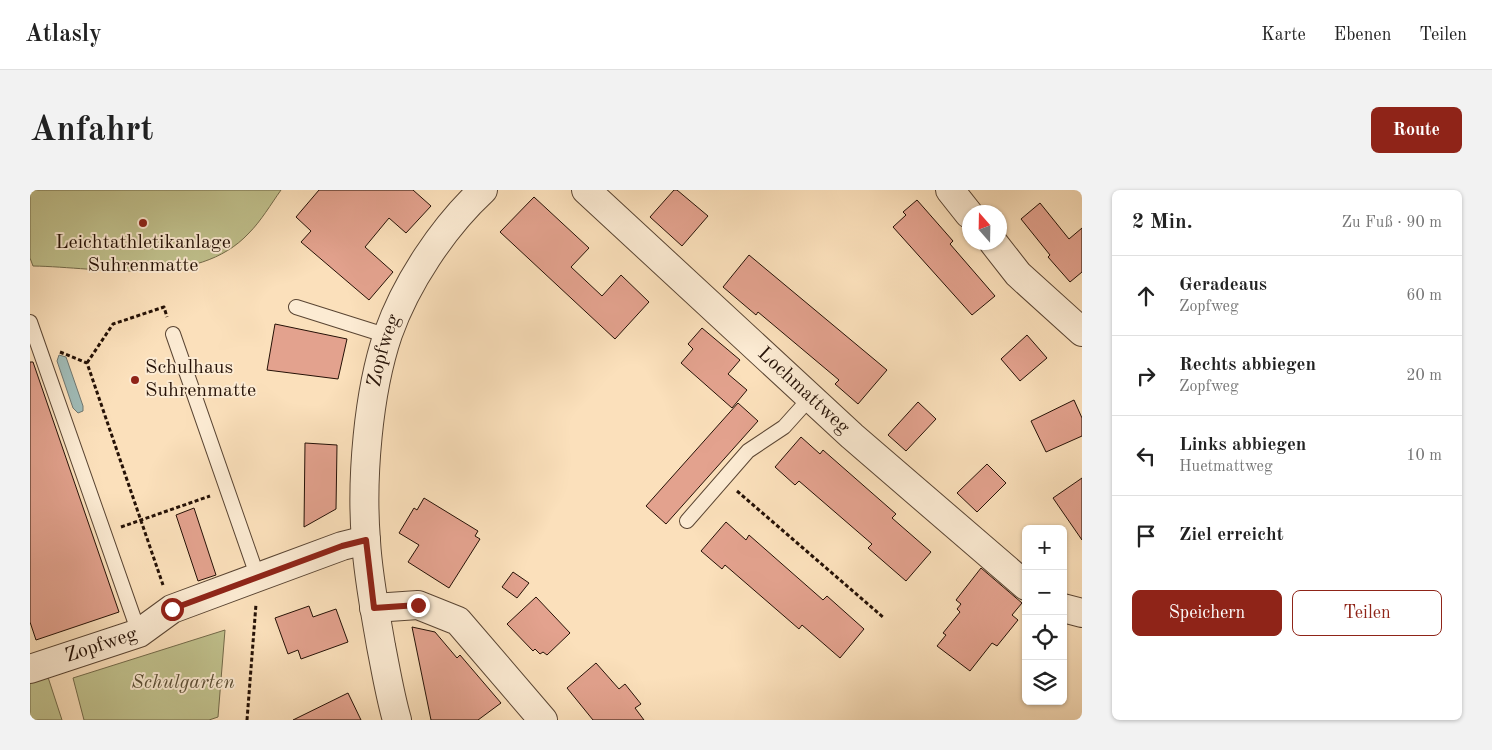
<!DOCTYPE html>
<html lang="de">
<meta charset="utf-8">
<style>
body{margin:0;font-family:"Old Standard TT",serif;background:#f2f2f2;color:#222}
.controls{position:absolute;right:15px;bottom:15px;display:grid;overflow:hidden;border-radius:8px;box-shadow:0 1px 4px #0004}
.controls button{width:45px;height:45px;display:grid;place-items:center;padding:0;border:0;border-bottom:1px solid #e0e0e0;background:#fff;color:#222;font:25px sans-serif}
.compass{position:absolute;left:932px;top:15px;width:45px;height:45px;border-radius:50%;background:#fff;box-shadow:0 1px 4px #0004;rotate:340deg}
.stop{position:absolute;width:15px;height:15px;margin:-11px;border:4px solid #8f2418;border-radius:50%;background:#fff}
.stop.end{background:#8f2418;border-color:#fff;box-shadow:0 1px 5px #0008}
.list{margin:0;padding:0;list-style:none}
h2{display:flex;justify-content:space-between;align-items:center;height:65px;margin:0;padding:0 20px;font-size:21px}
h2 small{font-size:16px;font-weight:400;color:#767676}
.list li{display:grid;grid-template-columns:32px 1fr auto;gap:15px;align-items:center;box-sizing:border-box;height:80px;padding:0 20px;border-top:1px solid #e0e0e0}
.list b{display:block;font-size:19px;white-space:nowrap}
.list p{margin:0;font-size:16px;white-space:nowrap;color:#767676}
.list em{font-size:16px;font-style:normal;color:#767676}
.actions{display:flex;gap:10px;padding:15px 20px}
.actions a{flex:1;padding:11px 0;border:1px solid #8f2418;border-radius:8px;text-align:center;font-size:18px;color:#8f2418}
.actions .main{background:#8f2418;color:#fff}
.icon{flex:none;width:28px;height:28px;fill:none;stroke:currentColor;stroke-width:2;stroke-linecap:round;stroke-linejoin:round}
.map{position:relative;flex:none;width:1052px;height:530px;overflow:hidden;border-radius:8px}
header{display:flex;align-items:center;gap:30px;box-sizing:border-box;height:70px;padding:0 25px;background:#fff;border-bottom:1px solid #e0e0e0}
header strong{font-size:24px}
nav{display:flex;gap:28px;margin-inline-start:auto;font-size:18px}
.intro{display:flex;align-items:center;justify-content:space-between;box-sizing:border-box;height:120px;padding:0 30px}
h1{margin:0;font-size:35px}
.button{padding:12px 22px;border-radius:8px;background:#8f2418;color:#fff;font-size:18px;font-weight:700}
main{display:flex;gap:30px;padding:0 30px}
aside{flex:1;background:#fff;border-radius:8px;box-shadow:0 1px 4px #0004}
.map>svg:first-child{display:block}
.green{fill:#c1c28e;stroke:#736a4a}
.water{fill:#a0bbb7;stroke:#6f7770}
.building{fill:#e3a28e;stroke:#251106}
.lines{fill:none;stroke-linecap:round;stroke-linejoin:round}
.service-casing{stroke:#5a4533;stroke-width:16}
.minor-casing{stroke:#5a4533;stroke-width:30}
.path{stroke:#251106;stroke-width:3;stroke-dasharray:4 2.5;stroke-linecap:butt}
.service{stroke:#fcebd3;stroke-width:14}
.minor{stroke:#fcebd3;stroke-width:28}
.route{stroke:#8f2418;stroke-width:6}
.poi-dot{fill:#8f2418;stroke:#fcebd3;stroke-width:2}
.labels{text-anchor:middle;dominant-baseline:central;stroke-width:4;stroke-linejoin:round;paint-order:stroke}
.poi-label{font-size:20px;fill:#251106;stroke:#fcebd3}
.street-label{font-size:20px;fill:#251106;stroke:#fcebd3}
.park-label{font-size:20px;font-style:italic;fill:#5c4f36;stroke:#fcebd3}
</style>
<header>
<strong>Atlasly</strong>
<nav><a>Karte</a><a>Ebenen</a><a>Teilen</a></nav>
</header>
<div class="intro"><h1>Anfahrt</h1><a class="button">Route</a></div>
<main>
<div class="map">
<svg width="1052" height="530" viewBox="0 0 1052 530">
<rect width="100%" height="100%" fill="#fbe0bb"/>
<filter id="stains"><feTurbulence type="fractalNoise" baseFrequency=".004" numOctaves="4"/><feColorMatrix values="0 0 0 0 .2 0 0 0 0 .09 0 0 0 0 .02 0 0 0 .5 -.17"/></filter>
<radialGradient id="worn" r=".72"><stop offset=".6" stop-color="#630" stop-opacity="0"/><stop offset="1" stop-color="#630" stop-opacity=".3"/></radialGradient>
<!-- green -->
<path class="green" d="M 0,0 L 251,0 C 241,14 231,31 219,43 C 167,99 70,77 3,76 L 0,68 Z
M 195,440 L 188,527 L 179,530 L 54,530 L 43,488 Z
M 14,475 L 32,530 L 0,530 L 0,479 Z"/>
<!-- water -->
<path class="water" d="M 29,165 L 36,167 L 53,216 L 53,221 L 48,223 L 43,218 L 27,171 Z"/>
<!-- building -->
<path class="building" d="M 289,0 L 383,0 L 401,16 L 376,43 L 359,28 L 335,57 L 363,82 L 339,110 L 271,52 L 281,41 L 266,27 Z
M 644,0 L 647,0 L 678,26 L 652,56 L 620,27 Z
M 504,7 L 559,58 L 541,77 L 572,106 L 591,85 L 619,112 L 585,149 L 470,42 Z
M 887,10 L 923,51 L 920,54 L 965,106 L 942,125 L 863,37 L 876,25 L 873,22 Z
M 1010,13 L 1039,49 L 1052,38 L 1052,82 L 1040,92 L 1018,67 L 1020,65 L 991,29 Z
M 719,65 L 857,180 L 828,214 L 805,194 L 809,190 L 728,122 L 726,125 L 693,97 Z
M 245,134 L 317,149 L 308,189 L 237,180 Z
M 672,138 L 710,170 L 698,184 L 717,200 L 702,218 L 651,173 L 663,159 L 658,154 Z
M 997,145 L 1017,168 L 990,191 L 971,169 Z
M 0,172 L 3,172 L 89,422 L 6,450 L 0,432 Z
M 1044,210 L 1052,228 L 1052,246 L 1016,262 L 1001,231 Z
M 888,212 L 906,229 L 876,261 L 858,245 Z
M 708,213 L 728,231 L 636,334 L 616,316 Z
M 771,247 L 790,264 L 793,260 L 866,324 L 862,328 L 901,362 L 876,391 L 838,358 L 842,354 L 769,291 L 765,295 L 745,277 Z
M 275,253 L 307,255 L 306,319 L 274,337 Z
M 957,274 L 976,293 L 947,322 L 927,303 Z
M 1052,288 L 1052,350 L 1023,308 Z
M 394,308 L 448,341 L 445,346 L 450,349 L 419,398 L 378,372 L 389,355 L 369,343 L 384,318 L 387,320 Z
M 164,318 L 186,385 L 168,391 L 146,325 Z
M 696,332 L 716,350 L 719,345 L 793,410 L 797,406 L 834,439 L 810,468 L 772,435 L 769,439 L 695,375 L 692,379 L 671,361 Z
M 951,378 L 992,413 L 982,425 L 988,430 L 967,456 L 962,453 L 940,481 L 907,456 L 916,445 L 913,443 L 930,422 L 927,419 L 931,414 L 926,410 Z
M 483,382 L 499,393 L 487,408 L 472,397 Z
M 506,407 L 540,443 L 517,465 L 513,462 L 510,464 L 505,459 L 503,461 L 477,434 Z
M 279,416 L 283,427 L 306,419 L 318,452 L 271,469 L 268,460 L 258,464 L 245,428 Z
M 382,437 L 405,442 L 427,468 L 430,465 L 471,513 L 448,530 L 401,530 Z
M 566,473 L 589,499 L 595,494 L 611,514 L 605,518 L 614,530 L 563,530 L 537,498 Z
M 318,503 L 331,530 L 263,530 Z"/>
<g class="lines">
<!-- service casing -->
<g class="service-casing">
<path id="service" d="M 266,117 L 358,146
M 0,132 L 109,443
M 143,144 L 228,388
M 657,331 L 718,261 L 754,237 L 780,208"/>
</g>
<!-- minor casing -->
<g class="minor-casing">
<g id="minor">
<path id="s1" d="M 556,0 L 822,246 L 996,396"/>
<path d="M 920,0 L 939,24"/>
<path d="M 963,52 L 988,84 L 1052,142"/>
<path d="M 344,418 L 388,415 L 428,431 L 513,530"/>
<path d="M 1033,418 L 1052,423"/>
<path id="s2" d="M 0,479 L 109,443 L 142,419 L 312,356 L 336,350"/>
<path id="s3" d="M 367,530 C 360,506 356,481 351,456 C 345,421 338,386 336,351 C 331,289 338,203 358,144 C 376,93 413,37 453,0"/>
</g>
</g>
<!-- path -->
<path class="path" d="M 30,162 L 57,173 L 133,395
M 57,173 L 83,134 L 134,117 L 137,127
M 707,301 L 854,428
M 91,337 L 180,306
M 217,530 L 226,414"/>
<!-- service -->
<use href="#service" class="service"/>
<!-- minor -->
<use href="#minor" class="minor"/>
</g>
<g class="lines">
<!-- route -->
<path class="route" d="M 142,419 L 312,356 L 336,350 L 344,418 L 388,415"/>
</g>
<!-- markers -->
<g class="poi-dot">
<circle cx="113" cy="33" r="5"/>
<circle cx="105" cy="190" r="5"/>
</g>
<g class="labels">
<!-- poi labels -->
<g class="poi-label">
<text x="113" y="53">Leichtathletikanlage<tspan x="113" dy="23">Suhrenmatte</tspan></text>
<text x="115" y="178" text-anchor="start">Schulhaus<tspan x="115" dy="23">Suhrenmatte</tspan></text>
</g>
<!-- street labels -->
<g class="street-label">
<text stroke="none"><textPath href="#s3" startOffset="374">Zopfweg</textPath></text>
<text stroke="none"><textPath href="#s1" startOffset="296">Lochmattweg</textPath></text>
<text stroke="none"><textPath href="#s2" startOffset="75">Zopfweg</textPath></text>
</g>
<!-- park labels -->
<g class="park-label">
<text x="153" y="493">Schulgarten</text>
</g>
</g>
<rect width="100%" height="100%" filter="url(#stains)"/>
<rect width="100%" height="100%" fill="url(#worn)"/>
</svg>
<div class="controls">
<button>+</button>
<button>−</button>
<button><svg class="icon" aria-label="locate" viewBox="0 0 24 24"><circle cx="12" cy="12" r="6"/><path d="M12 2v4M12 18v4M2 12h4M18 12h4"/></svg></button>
<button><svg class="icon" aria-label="layers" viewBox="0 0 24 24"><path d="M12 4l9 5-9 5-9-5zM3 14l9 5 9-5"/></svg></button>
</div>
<svg class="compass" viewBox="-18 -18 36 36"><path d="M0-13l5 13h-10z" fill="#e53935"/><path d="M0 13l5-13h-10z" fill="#767676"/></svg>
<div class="stop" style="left:142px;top:419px"></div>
<div class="stop end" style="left:388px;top:415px"></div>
</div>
<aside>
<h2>2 Min.<small>Zu Fuß · 90 m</small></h2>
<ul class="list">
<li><svg class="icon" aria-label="ahead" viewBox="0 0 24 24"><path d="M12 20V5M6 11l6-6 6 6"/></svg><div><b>Geradeaus</b><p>Zopfweg</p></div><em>60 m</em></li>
<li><svg class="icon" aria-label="right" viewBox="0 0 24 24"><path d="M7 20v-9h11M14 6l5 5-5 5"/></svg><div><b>Rechts abbiegen</b><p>Zopfweg</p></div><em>20 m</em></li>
<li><svg class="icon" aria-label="left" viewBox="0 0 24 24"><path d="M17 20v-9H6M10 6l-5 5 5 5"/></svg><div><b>Links abbiegen</b><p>Huetmattweg</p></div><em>10 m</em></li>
<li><svg class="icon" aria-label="arrive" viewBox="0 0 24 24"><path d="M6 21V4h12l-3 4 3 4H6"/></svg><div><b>Ziel erreicht</b></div></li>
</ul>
<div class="actions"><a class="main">Speichern</a><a>Teilen</a></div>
</aside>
</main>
